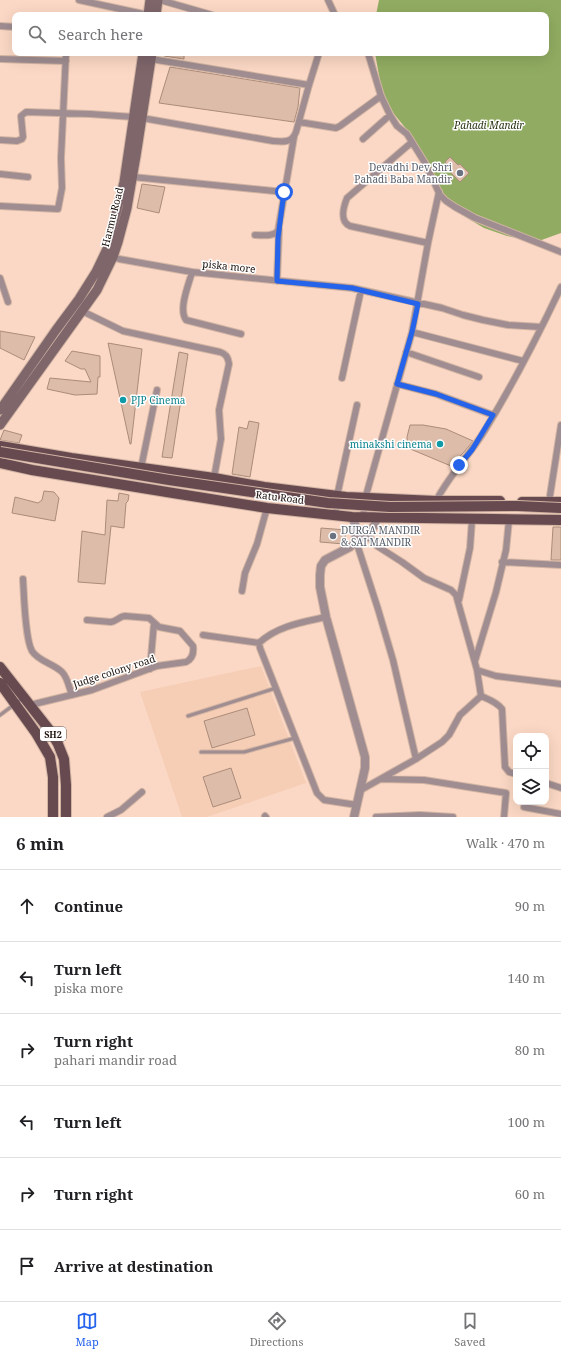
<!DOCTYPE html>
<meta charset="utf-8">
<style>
body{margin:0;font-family:"Noto Serif",serif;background:#f6f6f6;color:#202124}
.controls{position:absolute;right:12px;bottom:12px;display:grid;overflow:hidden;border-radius:8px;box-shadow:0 4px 16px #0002}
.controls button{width:36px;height:36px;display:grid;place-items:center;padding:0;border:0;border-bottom:1px solid #e0e0e0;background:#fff;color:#202124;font:20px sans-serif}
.stop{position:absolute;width:12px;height:12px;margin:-9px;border:3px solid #2563eb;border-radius:50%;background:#fff}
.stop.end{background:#2563eb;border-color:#fff;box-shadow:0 1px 4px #0008}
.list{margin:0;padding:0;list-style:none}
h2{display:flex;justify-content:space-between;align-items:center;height:52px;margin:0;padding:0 16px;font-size:17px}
h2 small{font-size:13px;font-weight:400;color:#757577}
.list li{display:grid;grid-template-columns:26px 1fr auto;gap:12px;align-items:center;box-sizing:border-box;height:72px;padding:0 16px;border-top:1px solid #e0e0e0}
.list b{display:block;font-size:15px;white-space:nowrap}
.list p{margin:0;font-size:13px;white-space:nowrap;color:#757577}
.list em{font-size:13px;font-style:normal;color:#757577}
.icon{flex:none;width:22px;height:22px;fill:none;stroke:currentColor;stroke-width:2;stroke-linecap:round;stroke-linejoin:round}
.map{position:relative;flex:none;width:561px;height:817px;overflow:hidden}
.search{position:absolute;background:#fff;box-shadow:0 4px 16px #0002;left:12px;right:12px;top:12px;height:44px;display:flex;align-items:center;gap:10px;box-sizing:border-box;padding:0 14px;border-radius:8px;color:#757577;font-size:15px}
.sheet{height:484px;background:#fff}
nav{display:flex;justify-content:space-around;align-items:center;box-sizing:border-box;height:56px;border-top:1px solid #e0e0e0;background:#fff;font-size:11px;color:#757577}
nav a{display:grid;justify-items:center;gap:2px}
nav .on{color:#2563eb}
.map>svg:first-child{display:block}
.built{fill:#f6cdb5}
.forest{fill:#91ac62}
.building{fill:#ddbca9;stroke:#ab8c7a}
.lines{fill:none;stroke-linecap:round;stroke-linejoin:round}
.service-casing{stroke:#d2b4a3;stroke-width:5}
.minor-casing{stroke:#d2b4a3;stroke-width:8}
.tertiary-casing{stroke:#d2b4a3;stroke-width:10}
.secondary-casing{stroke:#d2b4a3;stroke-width:11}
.primary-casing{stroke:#d2b4a3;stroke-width:12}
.service{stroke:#9f8d91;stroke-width:3}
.minor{stroke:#9f8d91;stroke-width:6}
.tertiary{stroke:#9f8d91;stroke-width:8}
.secondary{stroke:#7e666b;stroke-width:9}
.primary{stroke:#674a50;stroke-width:10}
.primary-bridge-casing{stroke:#d2b4a3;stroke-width:12;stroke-linecap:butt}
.primary-bridge{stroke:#674a50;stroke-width:10}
.route{stroke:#2563eb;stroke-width:5}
.worship-dot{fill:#6b7280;stroke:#fff;stroke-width:1.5}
.culture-dot{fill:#0f9aa8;stroke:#fff;stroke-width:1.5}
.labels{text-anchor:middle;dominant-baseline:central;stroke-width:3;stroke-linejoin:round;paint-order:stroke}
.shield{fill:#fff;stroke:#5f5652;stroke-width:1}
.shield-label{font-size:9px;font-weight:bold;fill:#1a0e08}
.park-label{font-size:10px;font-style:italic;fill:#283313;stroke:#fff}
.worship-label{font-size:10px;fill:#5b616d;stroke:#fff;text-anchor:end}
.street-label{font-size:10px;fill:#1a0e08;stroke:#fff}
.culture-label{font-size:10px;fill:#0d838f;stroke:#fff;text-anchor:start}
</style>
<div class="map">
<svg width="561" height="817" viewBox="0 0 561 817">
<rect width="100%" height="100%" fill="#fbd8c5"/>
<!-- built -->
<path class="built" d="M 261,666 L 306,783 L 207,817 L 182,817 L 140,692 Z"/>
<!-- forest -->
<path class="forest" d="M 379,0 L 561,0 L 561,233 L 536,242 L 507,236 L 484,228 L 462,215 L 443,199 L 430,165 L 412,136 L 394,114 L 382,92 L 375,53 L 546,53 L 546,15 L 376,15 Z"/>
<!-- building -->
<path class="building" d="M 164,53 L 184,53 L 184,59 L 164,56 Z
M 170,67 L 300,88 L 298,107 L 294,122 L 159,103 Z
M 450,157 L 458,165 L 460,164 L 469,173 L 460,182 L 451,173 L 453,171 L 445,162 Z
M 142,184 L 165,187 L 159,213 L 137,208 Z
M 0,331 L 35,337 L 24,360 L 0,348 Z
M 108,343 L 142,349 L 131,444 L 130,444 Z
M 72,351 L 100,356 L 100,377 L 98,377 L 97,394 L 75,395 L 47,389 L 50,378 L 91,382 L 85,369 L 81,369 L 65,361 Z
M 179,352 L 188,354 L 172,458 L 162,457 Z
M 249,421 L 259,423 L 250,477 L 232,474 L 239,427 L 247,429 Z
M 410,425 L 423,425 L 446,429 L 473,441 L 464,452 L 451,466 L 408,448 L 407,437 Z
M 4,430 L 22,435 L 19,443 L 0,440 Z
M 44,491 L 54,492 L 59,498 L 55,521 L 12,513 L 15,497 L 38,503 L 42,500 Z
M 119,493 L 129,495 L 128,501 L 126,503 L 124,528 L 111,526 L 105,584 L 78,582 L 82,531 L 105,535 L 107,500 L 118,501 Z
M 553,527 L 561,527 L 561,560 L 551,560 Z
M 321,528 L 346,530 L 344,544 L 320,542 Z
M 247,708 L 255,735 L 212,748 L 204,721 Z
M 231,768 L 241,798 L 213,807 L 203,777 Z"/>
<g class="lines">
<!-- service casing -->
<g class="service-casing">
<path id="service" d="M 0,715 L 23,698
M 188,716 L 276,688
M 201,752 L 244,752 L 295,738"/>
</g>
<!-- minor casing -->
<g class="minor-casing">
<path id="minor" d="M 79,0 L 148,15
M 160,0 L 212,15
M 328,0 L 335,15
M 0,26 L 15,27
M 368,53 L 381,96 L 390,115 L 397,126 L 407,134 L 425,163 L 440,195 L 446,201 L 455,207 L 475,218 L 561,252
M 0,59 L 66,61
M 151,59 L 309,85
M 142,118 L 273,141 C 283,142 292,143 296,132 L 309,85 L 319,53
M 299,122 L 336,128 L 340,126 L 381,96
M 363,139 L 390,115
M 0,140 L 17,141 L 22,139 L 23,137 L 21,116 L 26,112 L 90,114 L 134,117
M 412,142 L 347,198 C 343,208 340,222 350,226 L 428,243
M 0,174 L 28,177
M 133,177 L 284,192
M 0,206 L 58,209 L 62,188 L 61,158 L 66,53
M 255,235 C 263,235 272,237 278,231 L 294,137
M 109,256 L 119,259 L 192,272 L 352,288 L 442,308 L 463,315 L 483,320 L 508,325 L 541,327
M 192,272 C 189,284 178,309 186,320 L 241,334
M 0,278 L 8,302
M 277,281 L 279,229
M 82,311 L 123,331 L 220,352 C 226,354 228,357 229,364 L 219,410 L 221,439 L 214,478
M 412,332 L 523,361
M 406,352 L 479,377
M 342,378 L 361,290
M 397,384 L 436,394 L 493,415
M 141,468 L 157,390
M 549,502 L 561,425
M 435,503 C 448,476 470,455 485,430 C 513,384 538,336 561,287
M 336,515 L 337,496 L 357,405
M 363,518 L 365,499 L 412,332 L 428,243 L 439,192
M 356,541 L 378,609 L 393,660 L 416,759
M 502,562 L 561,565
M 23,579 C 24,595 25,639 32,651 C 38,661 54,664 62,672 C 68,678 69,688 72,695
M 242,591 L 245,573 L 257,544 L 267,508
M 459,600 L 470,548 L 472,520
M 326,617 C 303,622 277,626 259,643 L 260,648 L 317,793 L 324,800 L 357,805
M 203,635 L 259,643
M 475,661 L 496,592 L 506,550 L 509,520
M 150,669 L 154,623
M 477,670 L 496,676 L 561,684
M 481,696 C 488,699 497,702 502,709 L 505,767 L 509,772 L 516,774
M 30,705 L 92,690 L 157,666 L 186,662 C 192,659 194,653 193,646 L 180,631 L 159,627 L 149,618 L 125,616 C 120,616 117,621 111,622 L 87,620
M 381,779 L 424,780 L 506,793 L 504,817
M 546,783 L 561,788
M 359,791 L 416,759 L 442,742 L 449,735 L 460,715 L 481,696 L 477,670 L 456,595 L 451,590 L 424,578 L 402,562 L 377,546 L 368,536
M 524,807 L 561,814
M 265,816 L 266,817
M 107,817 L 121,810 L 142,792
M 376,817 L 420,815 L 453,817"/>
</g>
<!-- tertiary casing -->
<g class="tertiary-casing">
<path id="tertiary" d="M 352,517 L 355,524 L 356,541
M 354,817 L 365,768 L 365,757 L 326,617 L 320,587 L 320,575 L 321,566 L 325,560 L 350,547 L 356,541 L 368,536 L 375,524 L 376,518"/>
</g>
<!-- secondary casing -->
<g class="secondary-casing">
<path id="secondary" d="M 148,15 L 150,0
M 156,15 L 158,0
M 0,410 L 56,330 L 79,299 L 96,272 L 107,249 L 124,182 L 143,53
M 0,425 L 97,290 L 113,257 L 118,242 L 127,208 L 136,156 L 152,53"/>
</g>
<!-- primary casing -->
<g class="primary-casing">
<path id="primary" d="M 0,446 L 71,458 L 214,478 L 264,487 L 346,497 L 436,501 L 500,501
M 0,463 L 32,470 L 173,493 L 267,508 L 352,517 L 561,520
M 522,502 L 561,502
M 0,667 L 51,732 L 58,744 L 64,759 L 66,785 L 66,817
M 0,683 L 36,733 L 50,757 L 53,777 L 53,817"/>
</g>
<!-- service -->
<use href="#service" class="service"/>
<!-- minor -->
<use href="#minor" class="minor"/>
<!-- tertiary -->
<use href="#tertiary" class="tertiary"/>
<!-- secondary -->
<use href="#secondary" class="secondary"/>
<!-- primary -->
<use href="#primary" class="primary"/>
<!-- primary-bridge casing -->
<g class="primary-bridge-casing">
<path id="primary-bridge" d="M 0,452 L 169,480 L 328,503 L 390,507 L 518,506 L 561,508"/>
</g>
<!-- primary-bridge -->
<use href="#primary-bridge" class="primary-bridge"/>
</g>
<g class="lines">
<!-- route -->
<path class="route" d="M 284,192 L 278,238 L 277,281 L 352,288 L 418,304 L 412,332 L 397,384 L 436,394 L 493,415 L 472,450 L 459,465"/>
</g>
<!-- markers -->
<g class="worship-dot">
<circle cx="460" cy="173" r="4"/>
<circle cx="333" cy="536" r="4"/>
</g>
<g class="culture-dot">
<circle cx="123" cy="400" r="4"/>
<circle cx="440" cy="444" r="4"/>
</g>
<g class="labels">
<!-- shield labels -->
<rect class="shield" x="40" y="727" width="26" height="14" rx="3"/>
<g class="shield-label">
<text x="53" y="734">SH2</text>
</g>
<!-- park labels -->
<g class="park-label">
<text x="489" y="125">Pahadi Mandir</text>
</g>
<!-- worship labels -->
<g class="worship-label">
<text x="452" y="167">Devadhi Dev Shri<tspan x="452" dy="12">Pahadi Baba Mandir</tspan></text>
<text x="341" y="530" text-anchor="start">DURGA MANDIR<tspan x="341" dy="12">&amp; SAI MANDIR</tspan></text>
</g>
<!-- street labels -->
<g class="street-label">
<text transform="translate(112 217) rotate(-76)">Harmu Road</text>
<text transform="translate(229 266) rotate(6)">piska more</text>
<text transform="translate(280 497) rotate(7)">Ratu Road</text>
<text transform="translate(114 671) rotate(-18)">Judge colony road</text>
</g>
<!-- culture labels -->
<g class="culture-label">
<text x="131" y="400">PJP Cinema</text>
<text x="432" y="444" text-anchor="end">minakshi cinema</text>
</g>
</g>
</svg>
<div class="controls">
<button><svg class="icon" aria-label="locate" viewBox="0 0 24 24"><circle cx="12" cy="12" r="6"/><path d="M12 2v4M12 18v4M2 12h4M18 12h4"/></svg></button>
<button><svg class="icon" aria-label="layers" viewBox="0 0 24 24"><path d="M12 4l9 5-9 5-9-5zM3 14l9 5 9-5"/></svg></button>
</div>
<div class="stop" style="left:284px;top:192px"></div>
<div class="stop end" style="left:459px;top:465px"></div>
<div class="search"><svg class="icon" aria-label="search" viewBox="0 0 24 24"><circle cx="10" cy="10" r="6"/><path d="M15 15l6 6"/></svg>Search here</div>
</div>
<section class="sheet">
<h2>6 min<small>Walk · 470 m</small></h2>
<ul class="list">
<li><svg class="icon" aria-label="ahead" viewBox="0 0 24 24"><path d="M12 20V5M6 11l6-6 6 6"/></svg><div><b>Continue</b></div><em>90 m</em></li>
<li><svg class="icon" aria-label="left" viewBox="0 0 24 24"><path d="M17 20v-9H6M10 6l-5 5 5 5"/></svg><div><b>Turn left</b><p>piska more</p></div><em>140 m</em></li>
<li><svg class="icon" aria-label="right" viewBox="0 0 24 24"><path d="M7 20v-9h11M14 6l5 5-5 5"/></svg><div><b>Turn right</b><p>pahari mandir road</p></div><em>80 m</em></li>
<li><svg class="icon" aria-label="left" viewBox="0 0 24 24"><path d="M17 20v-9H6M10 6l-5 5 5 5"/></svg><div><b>Turn left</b></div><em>100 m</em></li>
<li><svg class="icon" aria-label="right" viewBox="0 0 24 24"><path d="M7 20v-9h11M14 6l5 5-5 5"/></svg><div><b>Turn right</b></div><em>60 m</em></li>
<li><svg class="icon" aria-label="arrive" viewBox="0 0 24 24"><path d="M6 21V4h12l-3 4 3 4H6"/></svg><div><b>Arrive at destination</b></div></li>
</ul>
</section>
<nav>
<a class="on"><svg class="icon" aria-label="map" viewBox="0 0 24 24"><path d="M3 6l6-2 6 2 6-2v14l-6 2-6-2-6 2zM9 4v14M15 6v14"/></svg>Map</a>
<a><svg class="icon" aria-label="directions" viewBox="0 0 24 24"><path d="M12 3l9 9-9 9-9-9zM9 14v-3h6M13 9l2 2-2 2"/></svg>Directions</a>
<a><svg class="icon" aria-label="saved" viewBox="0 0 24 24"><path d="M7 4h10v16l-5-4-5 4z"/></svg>Saved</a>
</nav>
